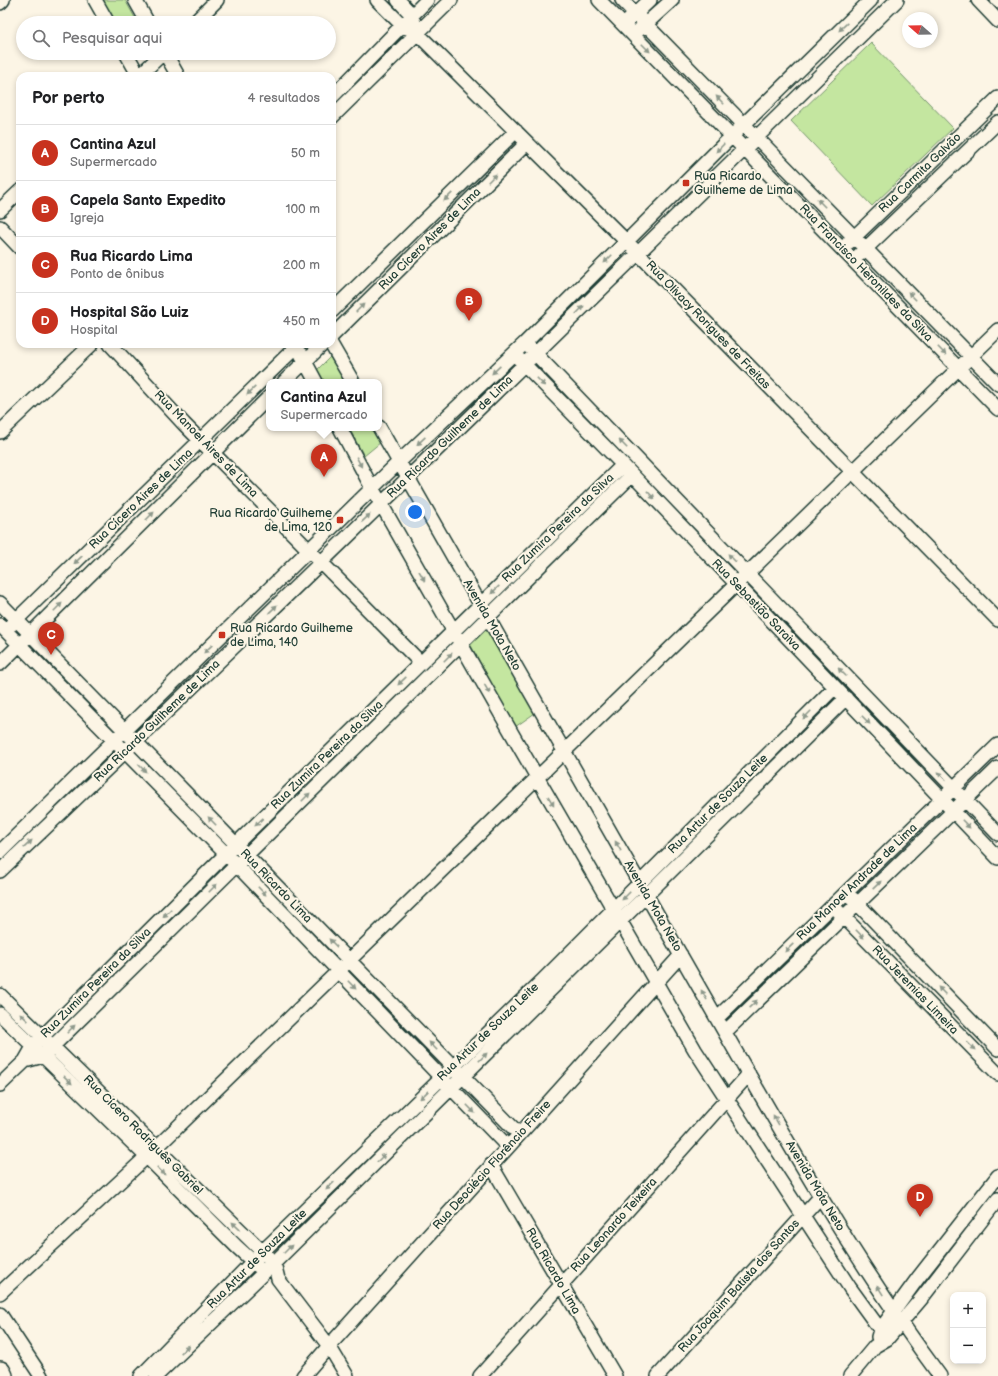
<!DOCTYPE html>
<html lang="pt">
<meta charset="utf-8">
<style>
body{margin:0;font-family:"Balsamiq Sans",sans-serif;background:#f2f2f2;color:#202124}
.controls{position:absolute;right:12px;bottom:12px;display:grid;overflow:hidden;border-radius:8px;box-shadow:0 2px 6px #0003}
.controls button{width:36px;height:36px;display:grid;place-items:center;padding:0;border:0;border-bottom:1px solid #e0e0e0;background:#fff;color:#202124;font:20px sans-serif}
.compass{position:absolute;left:902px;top:12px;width:36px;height:36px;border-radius:50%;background:#fff;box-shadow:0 2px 6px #0003;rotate:290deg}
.you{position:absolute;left:415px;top:512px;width:14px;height:14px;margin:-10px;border:3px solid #fff;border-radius:50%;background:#1a73e8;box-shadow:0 0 0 6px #1a73e833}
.badge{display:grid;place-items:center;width:26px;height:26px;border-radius:50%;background:#c8321e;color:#fff;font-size:13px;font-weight:700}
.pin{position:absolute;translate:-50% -33px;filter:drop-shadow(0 1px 2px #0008)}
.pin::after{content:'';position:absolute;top:21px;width:14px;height:12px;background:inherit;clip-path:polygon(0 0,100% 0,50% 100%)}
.popup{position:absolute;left:266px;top:379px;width:116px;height:52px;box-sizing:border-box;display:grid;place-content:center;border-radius:8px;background:#fff;filter:drop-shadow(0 1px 3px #0005);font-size:13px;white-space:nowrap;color:#757577}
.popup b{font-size:15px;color:#202124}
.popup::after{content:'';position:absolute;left:50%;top:100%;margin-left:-8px;border:8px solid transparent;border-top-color:#fff}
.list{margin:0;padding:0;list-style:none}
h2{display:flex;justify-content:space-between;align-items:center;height:52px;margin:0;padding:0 16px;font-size:17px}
h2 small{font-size:13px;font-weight:400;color:#757577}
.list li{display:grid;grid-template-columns:26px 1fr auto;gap:12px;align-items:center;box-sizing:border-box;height:56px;padding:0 16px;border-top:1px solid #e0e0e0}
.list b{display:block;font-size:15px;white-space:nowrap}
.list p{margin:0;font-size:13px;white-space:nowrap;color:#757577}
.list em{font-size:13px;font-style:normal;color:#757577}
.icon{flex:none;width:22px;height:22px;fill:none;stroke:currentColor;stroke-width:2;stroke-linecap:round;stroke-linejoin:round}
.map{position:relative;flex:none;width:998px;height:1376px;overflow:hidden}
.search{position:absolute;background:#fff;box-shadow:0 2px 6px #0003;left:16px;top:16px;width:320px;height:44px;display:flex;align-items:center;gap:10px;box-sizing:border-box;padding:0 14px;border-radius:22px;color:#757577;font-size:15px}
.panel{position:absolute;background:#fff;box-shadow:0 2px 6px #0003;left:16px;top:72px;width:320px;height:276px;border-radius:12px}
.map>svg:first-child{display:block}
.green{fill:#c4e6a0;stroke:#72926a}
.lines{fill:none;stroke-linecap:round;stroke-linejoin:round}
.minor-casing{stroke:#1f3d34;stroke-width:16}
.trunk-casing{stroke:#1f3d34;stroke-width:24}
.minor{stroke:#fcf5e5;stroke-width:13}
.trunk{stroke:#fcf5e5;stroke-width:21}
.oneway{fill:#8e998c}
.poi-dot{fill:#c8321e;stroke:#fcf5e5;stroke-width:1.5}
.labels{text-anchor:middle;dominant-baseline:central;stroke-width:4;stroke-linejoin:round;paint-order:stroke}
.street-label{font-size:12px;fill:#1f3d34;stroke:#fcf5e5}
.poi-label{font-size:12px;fill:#1f3d34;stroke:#fcf5e5;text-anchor:start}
</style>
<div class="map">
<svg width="998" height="1376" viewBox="0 0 998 1376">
<rect width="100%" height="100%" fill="#fcf5e5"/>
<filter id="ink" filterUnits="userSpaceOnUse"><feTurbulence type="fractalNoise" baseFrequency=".025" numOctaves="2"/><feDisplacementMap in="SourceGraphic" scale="8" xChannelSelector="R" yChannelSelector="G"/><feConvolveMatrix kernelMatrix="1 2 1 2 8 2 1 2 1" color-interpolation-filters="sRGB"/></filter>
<g filter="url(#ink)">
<!-- green -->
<path class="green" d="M 102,0 L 125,0 L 138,23 L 115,23 Z
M 871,43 L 953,128 L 872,206 L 791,121 Z
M 330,357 L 345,382 L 324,382 L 317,370 Z
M 349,428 L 372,428 L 381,442 L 364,456 Z
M 490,626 L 535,713 L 515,727 L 470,644 Z"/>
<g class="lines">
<!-- minor casing -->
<g class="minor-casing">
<path id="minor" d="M 95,0 L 108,23
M 135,0 L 148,23
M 377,0 L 402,25 L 417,33 L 638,253 L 998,620
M 398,0 L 412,15 L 414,23
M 599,0 L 998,409
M 622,0 L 998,384
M 978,0 L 998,21
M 997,0 L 998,1
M 0,3 L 3,0
M 629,20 L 650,0
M 194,23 L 217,0
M 639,30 L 672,0
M 126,53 L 139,76
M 165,53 L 178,76
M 139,76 L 163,53
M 332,97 L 427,0
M 332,117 L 451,0
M 0,210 L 20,191
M 0,227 L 20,248
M 848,243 L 998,98
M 859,255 L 998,122
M 332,311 L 516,131
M 332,336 L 527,143
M 110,344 L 184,424 L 421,663
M 331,344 L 353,382
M 530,348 L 998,834
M 301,354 L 316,382
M 519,359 L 623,465 L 998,858
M 284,382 L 323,344
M 379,427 C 481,605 583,783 684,961 C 765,1102 843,1246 940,1376
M 340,428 L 372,488 L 519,746 L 695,1050 L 850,1288 L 887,1339
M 0,432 L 92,344
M 0,603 L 519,1134
M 0,625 L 226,854 L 508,1147
M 11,625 L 299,344
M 0,664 L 269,397
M 0,852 L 399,462 L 525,343 L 732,136 L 871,0
M 0,871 C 302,584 599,291 897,0
M 852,898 L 998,1049
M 838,911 L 998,1074
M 0,995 L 156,1148 L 274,1263 L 278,1279 L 329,1346 L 347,1376
M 0,1014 L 147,1157 L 237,1247 L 259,1267
M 717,1018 L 998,745
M 725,1032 L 998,768
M 25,1061 L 43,1056 L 53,1046 L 632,475
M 0,1085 L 25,1061 L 33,1047 L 43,1036 L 226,854 L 623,465
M 491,1165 L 615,1376
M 0,1293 L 156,1148 L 998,330
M 0,1314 L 41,1376
M 878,1337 L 880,1330 L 918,1278 L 998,1176
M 141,1376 L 262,1252 L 543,980 L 835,687
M 156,1376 L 274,1263 L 846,698
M 303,1376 L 329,1346 L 681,955
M 480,1376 L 749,1074
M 658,1376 L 821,1196
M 850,1376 L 875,1346 L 887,1339 L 921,1299 L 998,1199"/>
</g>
<!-- trunk casing -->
<g class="trunk-casing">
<path id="trunk" d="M 0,1372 L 2,1376"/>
</g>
<!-- minor -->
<use href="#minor" class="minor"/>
<!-- trunk -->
<use href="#trunk" class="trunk"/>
</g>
<!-- one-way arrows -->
<defs><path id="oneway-solid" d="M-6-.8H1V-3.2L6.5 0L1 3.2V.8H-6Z"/></defs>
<g class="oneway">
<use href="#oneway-solid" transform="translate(843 27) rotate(136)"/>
<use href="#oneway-solid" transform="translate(646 48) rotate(45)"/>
<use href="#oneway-solid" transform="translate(720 100) rotate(-134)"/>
<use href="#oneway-solid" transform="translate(720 148) rotate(134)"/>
<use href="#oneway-solid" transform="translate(492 178) rotate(-45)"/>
<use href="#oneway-solid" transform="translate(448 197) rotate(136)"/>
<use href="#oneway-solid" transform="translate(821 203) rotate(-134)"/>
<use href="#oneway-solid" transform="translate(608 259) rotate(135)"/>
<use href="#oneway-solid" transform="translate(912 296) rotate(-134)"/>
<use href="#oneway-solid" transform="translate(360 308) rotate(-45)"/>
<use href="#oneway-solid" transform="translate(580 310) rotate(-45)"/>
<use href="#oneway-solid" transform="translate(942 351) rotate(46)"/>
<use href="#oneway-solid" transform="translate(496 370) rotate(137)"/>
<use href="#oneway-solid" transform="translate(541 382) rotate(46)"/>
<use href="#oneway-solid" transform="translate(251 391) rotate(136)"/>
<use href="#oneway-solid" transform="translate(421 441) rotate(137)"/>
<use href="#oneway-solid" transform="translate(623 444) rotate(-134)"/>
<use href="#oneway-solid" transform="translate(359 462) rotate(62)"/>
<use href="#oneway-solid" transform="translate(651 495) rotate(46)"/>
<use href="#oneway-solid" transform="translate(150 516) rotate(-45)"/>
<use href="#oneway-solid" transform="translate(366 518) rotate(-44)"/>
<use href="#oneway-solid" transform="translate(732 558) rotate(-134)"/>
<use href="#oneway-solid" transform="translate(78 560) rotate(136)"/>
<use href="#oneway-solid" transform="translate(422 576) rotate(60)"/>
<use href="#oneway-solid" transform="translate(495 590) rotate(136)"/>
<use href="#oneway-solid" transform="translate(58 607) rotate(-45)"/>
<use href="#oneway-solid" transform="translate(273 609) rotate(-44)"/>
<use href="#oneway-solid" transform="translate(208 649) rotate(136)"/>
<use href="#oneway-solid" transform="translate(448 657) rotate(-45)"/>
<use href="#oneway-solid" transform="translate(842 672) rotate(-134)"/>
<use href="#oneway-solid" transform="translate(402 681) rotate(136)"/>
<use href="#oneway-solid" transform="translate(487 689) rotate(60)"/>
<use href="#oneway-solid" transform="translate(807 715) rotate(135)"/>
<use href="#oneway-solid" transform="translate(866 720) rotate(46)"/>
<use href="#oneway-solid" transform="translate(142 768) rotate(45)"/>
<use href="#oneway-solid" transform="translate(942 776) rotate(-134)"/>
<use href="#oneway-solid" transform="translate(306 797) rotate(-45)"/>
<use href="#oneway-solid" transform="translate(551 801) rotate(60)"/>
<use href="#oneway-solid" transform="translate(212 821) rotate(-134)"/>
<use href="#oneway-solid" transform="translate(259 822) rotate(136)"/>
<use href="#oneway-solid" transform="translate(966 824) rotate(46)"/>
<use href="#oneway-solid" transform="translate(28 844) rotate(-44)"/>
<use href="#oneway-solid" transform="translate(618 846) rotate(-120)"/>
<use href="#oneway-solid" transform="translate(877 885) rotate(-44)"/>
<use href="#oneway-solid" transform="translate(213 888) rotate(-45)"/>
<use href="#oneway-solid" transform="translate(262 891) rotate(46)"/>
<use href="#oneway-solid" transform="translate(626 896) rotate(135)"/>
<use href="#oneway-solid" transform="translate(167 913) rotate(135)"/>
<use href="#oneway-solid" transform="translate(860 934) rotate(46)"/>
<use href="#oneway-solid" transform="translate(333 943) rotate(-134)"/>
<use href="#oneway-solid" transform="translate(789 948) rotate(136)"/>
<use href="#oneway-solid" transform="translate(352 985) rotate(46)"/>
<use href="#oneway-solid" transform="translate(942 991) rotate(-134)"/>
<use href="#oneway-solid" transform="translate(704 995) rotate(-120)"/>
<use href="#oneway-solid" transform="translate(753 1004) rotate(-44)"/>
<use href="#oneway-solid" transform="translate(24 1017) rotate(-136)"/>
<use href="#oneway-solid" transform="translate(71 1029) rotate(-45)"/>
<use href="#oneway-solid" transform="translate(433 1046) rotate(-134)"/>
<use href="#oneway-solid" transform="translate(971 1046) rotate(45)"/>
<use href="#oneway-solid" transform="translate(483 1057) rotate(-45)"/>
<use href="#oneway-solid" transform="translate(68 1080) rotate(44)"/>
<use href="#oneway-solid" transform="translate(424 1095) rotate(136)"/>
<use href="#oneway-solid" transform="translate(471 1109) rotate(46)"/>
<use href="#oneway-solid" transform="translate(776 1120) rotate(-120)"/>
<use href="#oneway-solid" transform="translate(381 1158) rotate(-45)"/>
<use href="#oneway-solid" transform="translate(161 1171) rotate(45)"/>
<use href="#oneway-solid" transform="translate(330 1186) rotate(136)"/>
<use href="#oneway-solid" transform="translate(236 1226) rotate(-136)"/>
<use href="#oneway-solid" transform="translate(288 1249) rotate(-45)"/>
<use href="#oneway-solid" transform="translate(880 1290) rotate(-122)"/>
<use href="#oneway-solid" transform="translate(185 1349) rotate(-44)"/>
</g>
</g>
<!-- markers -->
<g class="poi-dot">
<rect x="682" y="179" width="8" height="8" rx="2"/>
<rect x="336" y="516" width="8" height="8" rx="2"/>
<rect x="218" y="631" width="8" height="8" rx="2"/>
</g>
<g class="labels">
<!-- street labels -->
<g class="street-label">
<text transform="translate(920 173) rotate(-44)">Rua Carmita Galvão</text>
<text transform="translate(430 239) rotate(-45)">Rua Cícero Aires de Lima</text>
<text transform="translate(866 273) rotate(46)">Rua Francisco Heronildes da Silva</text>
<text transform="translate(708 325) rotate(46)">Rua Olivacy Rorigues de Freitas</text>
<text transform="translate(450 437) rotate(-44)">Rua Ricardo Guilheme de Lima</text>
<text transform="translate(206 444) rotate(46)">Rua Manoel Aires de Lima</text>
<text transform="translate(141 499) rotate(-44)">Rua Cícero Aires de Lima</text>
<text transform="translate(558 528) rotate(-44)">Rua Zumira Pereira da Silva</text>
<text transform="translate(756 605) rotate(46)">Rua Sebastião Saraiva</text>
<text transform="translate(492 625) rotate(60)">Avenida Mota Neto</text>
<text transform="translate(157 721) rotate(-44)">Rua Ricardo Guilheme de Lima</text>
<text transform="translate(327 755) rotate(-44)">Rua Zumira Pereira da Silva</text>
<text transform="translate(718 804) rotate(-45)">Rua Artur de Souza Leite</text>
<text transform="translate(857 882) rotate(-44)">Rua Manoel Andrade de Lima</text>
<text transform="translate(276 886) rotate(46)">Rua Ricardo Lima</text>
<text transform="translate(653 906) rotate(60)">Avenida Mota Neto</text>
<text transform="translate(96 983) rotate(-45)">Rua Zumira Pereira da Silva</text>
<text transform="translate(915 990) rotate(46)">Rua Jeremias Limeira</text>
<text transform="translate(488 1032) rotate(-44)">Rua Artur de Souza Leite</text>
<text transform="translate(143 1135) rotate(45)">Rua Cícero Rodriguês Gabriel</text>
<text transform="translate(492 1165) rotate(-48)">Rua Deoclécio Florêncio Freire</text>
<text transform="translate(815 1186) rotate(59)">Avenida Mota Neto</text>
<text transform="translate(614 1225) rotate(-48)">Rua Leonardo Teixeira</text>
<text transform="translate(257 1259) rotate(-45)">Rua Artur de Souza Leite</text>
<text transform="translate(553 1271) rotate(60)">Rua Ricardo Lima</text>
<text transform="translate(739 1286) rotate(-48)">Rua Joaquim Batista dos Santos</text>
</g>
<!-- poi labels -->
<g class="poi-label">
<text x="694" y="176">Rua Ricardo<tspan x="694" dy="14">Guilheme de Lima</tspan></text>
<text x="332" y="513" text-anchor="end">Rua Ricardo Guilheme<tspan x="332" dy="14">de Lima, 120</tspan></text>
<text x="230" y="628">Rua Ricardo Guilheme<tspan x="230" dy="14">de Lima, 140</tspan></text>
</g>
</g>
</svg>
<div class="controls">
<button>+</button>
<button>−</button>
</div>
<svg class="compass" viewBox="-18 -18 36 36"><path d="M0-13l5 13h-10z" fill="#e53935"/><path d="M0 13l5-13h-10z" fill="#757577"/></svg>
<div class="you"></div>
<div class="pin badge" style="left:324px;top:477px">A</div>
<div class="popup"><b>Cantina Azul</b>Supermercado</div>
<div class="pin badge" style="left:469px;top:321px">B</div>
<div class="pin badge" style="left:51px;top:655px">C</div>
<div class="pin badge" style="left:920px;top:1217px">D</div>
<div class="search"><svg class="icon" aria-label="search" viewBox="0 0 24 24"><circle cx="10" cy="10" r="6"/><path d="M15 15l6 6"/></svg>Pesquisar aqui</div>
<section class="panel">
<h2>Por perto<small>4 resultados</small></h2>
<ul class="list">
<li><span class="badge">A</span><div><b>Cantina Azul</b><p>Supermercado</p></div><em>50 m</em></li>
<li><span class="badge">B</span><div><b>Capela Santo Expedito</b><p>Igreja</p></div><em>100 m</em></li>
<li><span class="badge">C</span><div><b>Rua Ricardo Lima</b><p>Ponto de ônibus</p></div><em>200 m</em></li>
<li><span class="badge">D</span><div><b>Hospital São Luiz</b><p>Hospital</p></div><em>450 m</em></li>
</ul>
</section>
</div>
